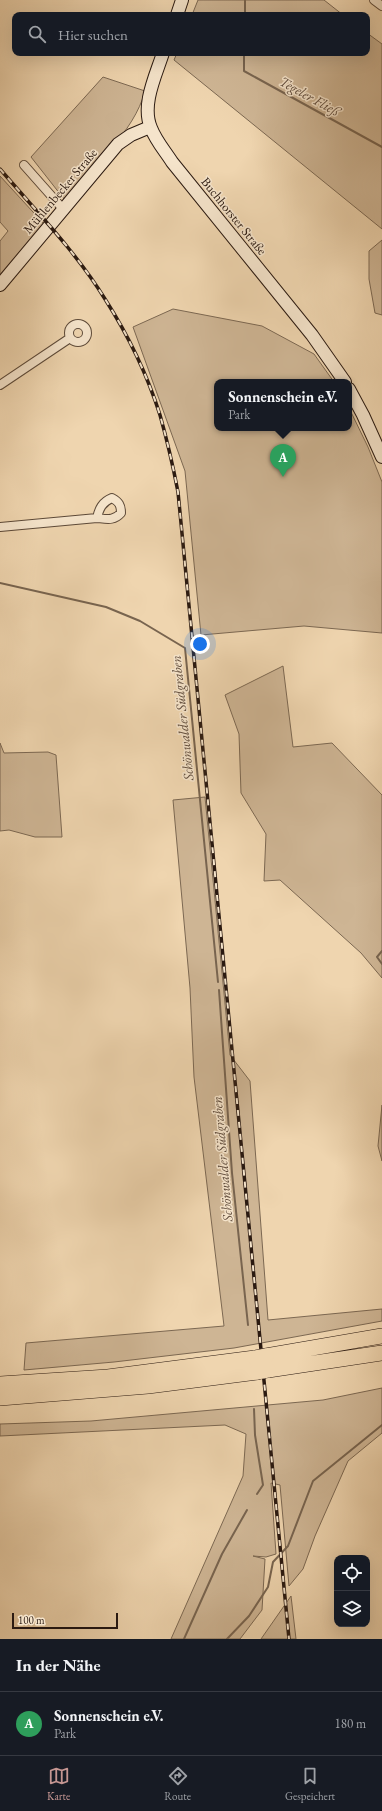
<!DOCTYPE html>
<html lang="de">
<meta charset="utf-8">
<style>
body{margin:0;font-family:"EB Garamond",serif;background:#242831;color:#f1f3f6}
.controls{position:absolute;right:12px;bottom:12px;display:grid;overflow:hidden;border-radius:8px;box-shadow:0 4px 16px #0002}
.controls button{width:36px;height:36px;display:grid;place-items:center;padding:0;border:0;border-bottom:1px solid #363941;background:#171b24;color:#f1f3f6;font:20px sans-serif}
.scale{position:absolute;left:12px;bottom:10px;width:106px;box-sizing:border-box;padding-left:4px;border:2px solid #2b1a11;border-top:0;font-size:11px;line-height:14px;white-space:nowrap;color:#2b1a11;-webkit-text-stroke:3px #f5e4cb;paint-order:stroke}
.you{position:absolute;left:200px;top:644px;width:14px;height:14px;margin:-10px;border:3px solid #fff;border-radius:50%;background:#1a73e8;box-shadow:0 0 0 6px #1a73e833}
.badge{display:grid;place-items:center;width:26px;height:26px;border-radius:50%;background:#c59692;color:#fff;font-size:13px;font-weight:700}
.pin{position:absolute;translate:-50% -33px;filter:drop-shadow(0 1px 2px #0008)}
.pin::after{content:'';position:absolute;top:21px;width:14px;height:12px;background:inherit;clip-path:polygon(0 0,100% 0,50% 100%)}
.popup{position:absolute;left:214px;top:379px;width:138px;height:52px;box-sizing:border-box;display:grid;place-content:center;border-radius:8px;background:#171b24;filter:drop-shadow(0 1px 3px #0005);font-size:13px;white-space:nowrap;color:#9ea1a6}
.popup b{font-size:15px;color:#f1f3f6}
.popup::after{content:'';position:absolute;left:50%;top:100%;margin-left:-8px;border:8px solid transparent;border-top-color:#171b24}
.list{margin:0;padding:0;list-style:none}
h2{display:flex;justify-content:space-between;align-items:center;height:52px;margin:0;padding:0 16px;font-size:17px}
h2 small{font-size:13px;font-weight:400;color:#9ea1a6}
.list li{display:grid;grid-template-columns:26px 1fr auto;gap:12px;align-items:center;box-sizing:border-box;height:64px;padding:0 16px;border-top:1px solid #363941}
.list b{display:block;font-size:15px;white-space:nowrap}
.list p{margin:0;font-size:13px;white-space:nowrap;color:#9ea1a6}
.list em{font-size:13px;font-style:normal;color:#9ea1a6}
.icon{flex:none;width:22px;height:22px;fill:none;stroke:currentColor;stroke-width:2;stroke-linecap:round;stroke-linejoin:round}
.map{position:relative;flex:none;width:382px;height:1639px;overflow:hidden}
.search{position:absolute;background:#171b24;box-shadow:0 4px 16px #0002;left:12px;right:12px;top:12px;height:44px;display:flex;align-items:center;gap:10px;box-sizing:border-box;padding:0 14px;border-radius:8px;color:#9ea1a6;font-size:15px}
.sheet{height:116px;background:#171b24}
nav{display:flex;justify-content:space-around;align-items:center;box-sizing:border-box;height:56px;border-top:1px solid #363941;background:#171b24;font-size:11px;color:#9ea1a6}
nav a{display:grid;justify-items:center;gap:2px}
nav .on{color:#c59692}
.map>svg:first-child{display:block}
.green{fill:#ceb594;stroke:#7c6852}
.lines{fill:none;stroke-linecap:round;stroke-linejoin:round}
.stream{stroke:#78644f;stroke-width:2}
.minor-casing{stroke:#5c4938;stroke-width:10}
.secondary-casing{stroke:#2b1a11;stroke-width:14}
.motorway-casing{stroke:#2b1a11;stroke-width:16}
.minor{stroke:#f5e4cb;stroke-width:8}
.secondary{stroke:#f5e4cb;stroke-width:12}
.motorway{stroke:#efd5af;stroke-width:15}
.rail-casing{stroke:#2b1a11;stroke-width:3.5}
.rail{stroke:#f5e4cb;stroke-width:2;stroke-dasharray:6;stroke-linecap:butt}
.motorway-bridge-casing{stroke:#2b1a11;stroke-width:16;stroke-linecap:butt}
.motorway-bridge{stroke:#efd5af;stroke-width:15}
.labels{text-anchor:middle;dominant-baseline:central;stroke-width:3;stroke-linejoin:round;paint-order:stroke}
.street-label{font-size:13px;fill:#2b1a11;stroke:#f5e4cb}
.water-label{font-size:14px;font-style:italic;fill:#5f4b3b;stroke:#f5e4cb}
</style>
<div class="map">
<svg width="382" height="1639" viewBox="0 0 382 1639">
<rect width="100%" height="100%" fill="#efd5af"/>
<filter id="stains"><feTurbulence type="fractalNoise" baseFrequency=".005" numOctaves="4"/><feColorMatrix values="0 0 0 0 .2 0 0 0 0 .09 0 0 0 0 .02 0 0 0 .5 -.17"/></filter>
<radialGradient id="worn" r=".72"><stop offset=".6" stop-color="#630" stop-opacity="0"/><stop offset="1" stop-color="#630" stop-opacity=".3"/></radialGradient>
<!-- green -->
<path class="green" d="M 198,0 L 324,0 L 343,15 L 192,15 Z
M 367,33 L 382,44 L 382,229 L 174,60 L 177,53 L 367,53 Z
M 103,77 L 145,91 C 134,133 92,167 64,199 L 31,157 Z
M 0,176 L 44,224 L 0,278 L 0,241 L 8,231 L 0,222 Z
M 382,240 L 382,315 L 375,313 L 369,279 L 369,251 Z
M 173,309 L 262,326 L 314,354 L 334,382 L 217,382 L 217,428 L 349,428 L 349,408 L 368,447 L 382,482 L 382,633 L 304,626 L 201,635 L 185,471 L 133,327 Z
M 283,666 L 293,747 L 332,743 L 382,795 L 382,978 L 361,953 L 280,880 L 264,881 L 266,834 L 241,793 L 239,734 L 225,695 Z
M 0,743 L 4,753 L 48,752 L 56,755 L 62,837 L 35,837 L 9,830 L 0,831 Z
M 205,797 L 230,1055 L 250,1081 L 268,1320 L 382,1309 L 382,1321 L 234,1348 L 114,1362 L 24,1370 L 26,1343 L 224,1326 L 194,1077 L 190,988 L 173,800 Z
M 382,1105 L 382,1161 L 378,1146 Z
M 382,1388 L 382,1433 L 348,1461 L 315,1536 L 303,1569 L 289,1586 L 280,1485 L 271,1483 L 276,1554 L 266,1557 L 253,1556 L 265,1559 L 262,1610 L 240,1639 L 171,1639 L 243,1476 L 246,1434 L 225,1425 L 0,1436 L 0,1424 L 91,1421 L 323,1400 Z
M 291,1596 L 296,1639 L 261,1639 Z"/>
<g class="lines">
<!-- stream -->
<path class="stream" d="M 245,15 L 245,0
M 244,53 L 244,71 L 382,147
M 0,583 L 106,607 L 140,621 L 185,648 L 218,982
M 382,951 L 377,957 L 382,964
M 219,990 L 232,1173 L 248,1325
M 254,1409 L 255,1435 L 263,1485 L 257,1494
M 184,1639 L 222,1554 L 247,1510
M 227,1639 L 249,1616 L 268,1587 L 273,1562 L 288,1546 L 313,1481 L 382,1425"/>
<!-- minor casing -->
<g class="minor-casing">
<path id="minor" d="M 374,0 L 382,6
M 24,165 L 63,209
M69 333a9 9 0 1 1 18 0a9 9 0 1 1-18 0Z
M 0,385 L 70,338
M 0,527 L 97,518 C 107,519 114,521 121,513 C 121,505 119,502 112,498 C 102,502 99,509 97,518"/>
</g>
<!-- secondary casing -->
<g class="secondary-casing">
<path id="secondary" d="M 177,15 L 182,0
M 163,53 C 156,75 141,105 151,128 C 156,141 165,151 172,162 L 312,335 L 345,382
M 0,285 L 118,144 L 131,135 L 150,127
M 349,389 L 363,415 L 382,457"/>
</g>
<!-- motorway casing -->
<g class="motorway-casing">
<path id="motorway" d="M 266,1356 L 382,1336
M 268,1370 L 382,1353
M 0,1384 L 108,1377 L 255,1358
M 0,1398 L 148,1386 L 257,1372"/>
</g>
<!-- minor -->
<use href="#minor" class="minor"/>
<!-- secondary -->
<use href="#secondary" class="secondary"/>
<!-- motorway -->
<use href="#motorway" class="motorway"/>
<!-- rail casing -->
<g class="rail-casing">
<path id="rail" d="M 0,169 C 36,211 76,252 105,299 C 128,335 147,374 160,415 C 167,440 173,466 178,492 L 289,1639"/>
</g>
<!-- rail -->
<use href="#rail" class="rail"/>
<!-- motorway-bridge casing -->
<g class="motorway-bridge-casing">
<path id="motorway-bridge" d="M 255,1358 L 266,1356
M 257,1372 L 268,1370"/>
</g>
<!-- motorway-bridge -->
<use href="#motorway-bridge" class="motorway-bridge"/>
</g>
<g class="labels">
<!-- street labels -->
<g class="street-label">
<text transform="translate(60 191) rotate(-50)">Mühlenbecker Straße</text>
<text transform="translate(234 216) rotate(51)">Buchhorster Straße</text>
</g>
<!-- water labels -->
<g class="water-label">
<text transform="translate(310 96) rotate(29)">Tegeler Fließ</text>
<text transform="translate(182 718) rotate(-96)">Schönwalder Südgraben</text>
<text transform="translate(222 1159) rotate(-95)">Schönwalder Südgraben</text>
</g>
</g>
<rect width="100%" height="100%" filter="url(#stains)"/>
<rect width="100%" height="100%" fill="url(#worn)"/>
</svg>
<div class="controls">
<button><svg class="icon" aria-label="locate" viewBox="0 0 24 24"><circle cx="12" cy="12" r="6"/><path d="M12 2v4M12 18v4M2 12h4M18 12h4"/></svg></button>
<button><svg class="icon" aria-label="layers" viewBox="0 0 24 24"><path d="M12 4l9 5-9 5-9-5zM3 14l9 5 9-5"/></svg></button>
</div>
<div class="scale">100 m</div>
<div class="you"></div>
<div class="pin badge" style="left:283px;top:477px;background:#2e9e5b">A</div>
<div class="popup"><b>Sonnenschein e.V.</b>Park</div>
<div class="search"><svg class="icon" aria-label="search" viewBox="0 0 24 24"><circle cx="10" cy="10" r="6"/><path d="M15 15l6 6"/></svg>Hier suchen</div>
</div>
<section class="sheet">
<h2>In der Nähe<small></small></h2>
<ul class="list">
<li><span class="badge" style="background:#2e9e5b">A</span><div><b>Sonnenschein e.V.</b><p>Park</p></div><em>180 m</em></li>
</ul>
</section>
<nav>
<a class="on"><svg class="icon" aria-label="map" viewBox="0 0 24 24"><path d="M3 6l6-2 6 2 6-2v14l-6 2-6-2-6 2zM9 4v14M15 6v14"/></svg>Karte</a>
<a><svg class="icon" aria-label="directions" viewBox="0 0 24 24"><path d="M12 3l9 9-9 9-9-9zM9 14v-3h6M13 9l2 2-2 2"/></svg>Route</a>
<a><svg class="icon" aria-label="saved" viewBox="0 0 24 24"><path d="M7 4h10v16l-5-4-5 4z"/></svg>Gespeichert</a>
</nav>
